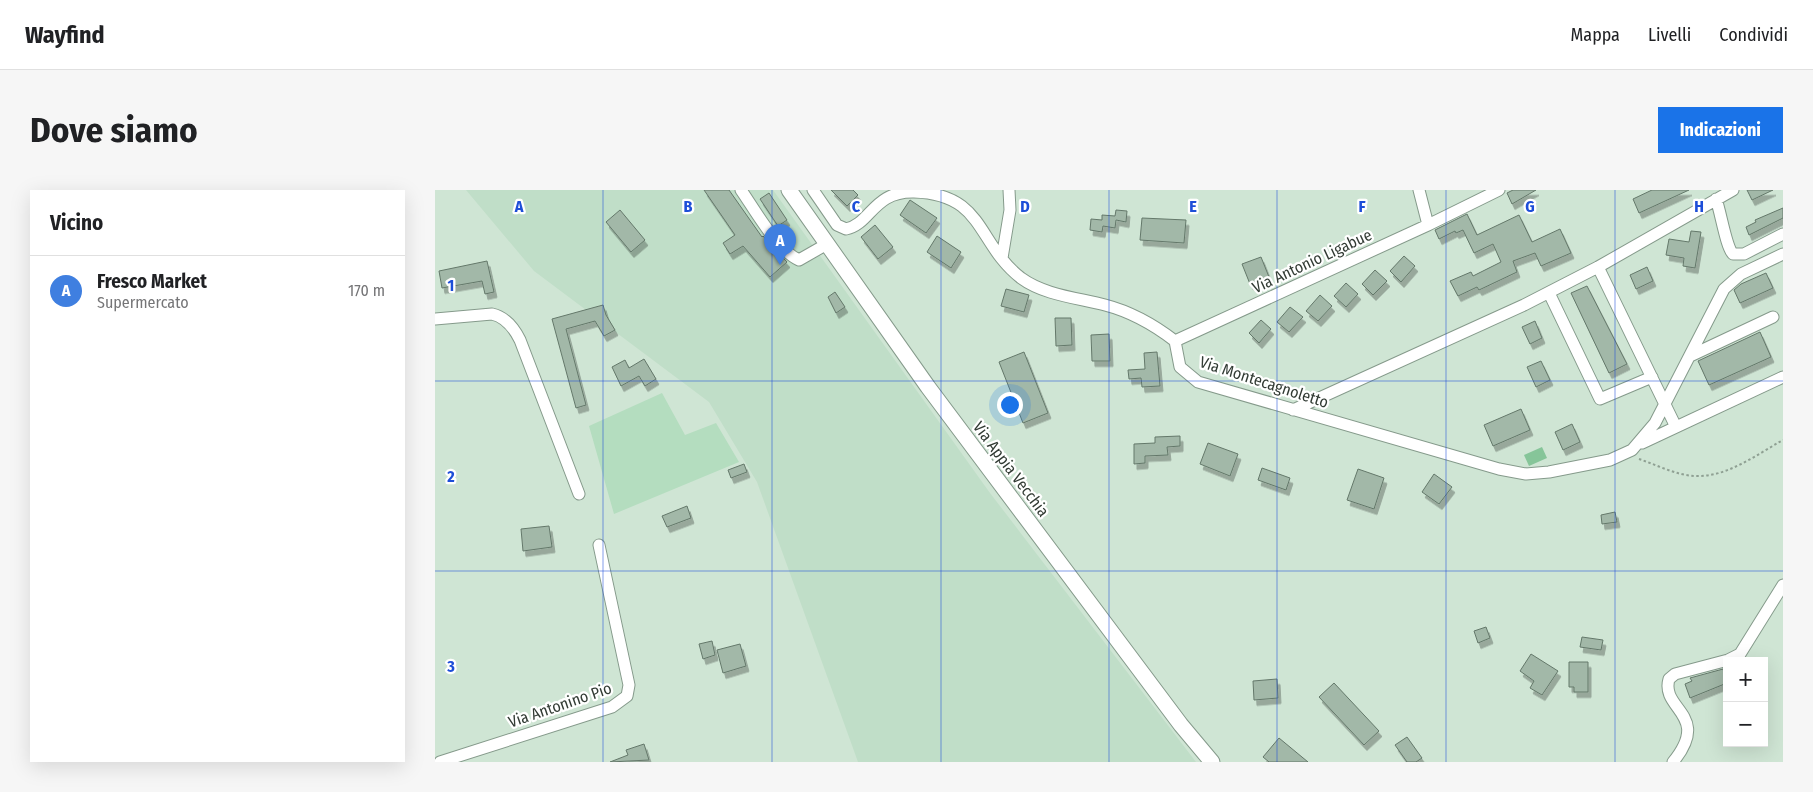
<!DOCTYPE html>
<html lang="it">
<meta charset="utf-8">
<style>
body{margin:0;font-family:"Fira Sans Condensed",sans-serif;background:#f6f6f6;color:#202124}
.controls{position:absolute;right:15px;bottom:15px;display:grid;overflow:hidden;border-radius:0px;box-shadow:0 5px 20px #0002}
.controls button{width:45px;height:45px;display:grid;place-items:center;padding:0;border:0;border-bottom:1px solid #e0e0e0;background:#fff;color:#202124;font:25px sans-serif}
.you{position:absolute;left:574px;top:214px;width:18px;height:18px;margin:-12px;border:4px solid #fff;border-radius:50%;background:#1a73e8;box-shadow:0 0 0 8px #1a73e833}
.badge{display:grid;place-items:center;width:32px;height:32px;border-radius:50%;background:#1a73e8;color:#fff;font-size:16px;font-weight:700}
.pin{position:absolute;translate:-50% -41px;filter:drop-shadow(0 1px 2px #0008)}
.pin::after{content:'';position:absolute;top:26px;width:18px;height:15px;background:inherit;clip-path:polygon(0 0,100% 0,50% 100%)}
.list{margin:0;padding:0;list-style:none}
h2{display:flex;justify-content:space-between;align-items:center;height:65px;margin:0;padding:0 20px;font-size:21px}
h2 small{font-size:16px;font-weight:400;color:#757577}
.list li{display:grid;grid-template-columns:32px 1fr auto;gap:15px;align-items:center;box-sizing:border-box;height:70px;padding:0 20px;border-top:1px solid #e0e0e0}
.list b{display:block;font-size:19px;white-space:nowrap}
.list p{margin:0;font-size:16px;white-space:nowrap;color:#757577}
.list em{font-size:16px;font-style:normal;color:#757577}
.map{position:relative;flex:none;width:1348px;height:572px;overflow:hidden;border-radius:0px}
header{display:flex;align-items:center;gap:30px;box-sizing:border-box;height:70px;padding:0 25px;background:#fff;border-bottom:1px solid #e0e0e0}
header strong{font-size:24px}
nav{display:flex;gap:28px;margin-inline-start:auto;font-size:18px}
.intro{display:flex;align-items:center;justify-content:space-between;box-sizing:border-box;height:120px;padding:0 30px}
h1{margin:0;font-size:35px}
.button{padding:12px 22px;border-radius:0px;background:#1a73e8;color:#fff;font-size:18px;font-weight:700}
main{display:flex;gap:30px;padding:0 30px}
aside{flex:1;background:#fff;border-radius:0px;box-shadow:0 5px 20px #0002}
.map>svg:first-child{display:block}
.built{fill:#c0dec8}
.green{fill:#b4ddbf}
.water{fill:#86c599}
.building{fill:#a2b8a8;stroke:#64786a;filter:url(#shadow)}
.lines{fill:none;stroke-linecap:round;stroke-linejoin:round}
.minor-casing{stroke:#859a8b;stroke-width:13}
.major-casing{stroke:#859a8b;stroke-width:17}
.path{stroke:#8fa093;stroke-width:2;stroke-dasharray:2.5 2.5;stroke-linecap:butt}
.minor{stroke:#fff;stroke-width:11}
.major{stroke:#fff;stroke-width:15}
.grid{fill:none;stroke:#1d4ed8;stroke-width:1;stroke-opacity:0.55}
.labels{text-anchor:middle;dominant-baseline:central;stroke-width:4.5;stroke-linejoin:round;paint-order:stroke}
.street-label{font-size:16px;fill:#323b34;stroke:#fff}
.grid-label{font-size:16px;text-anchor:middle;font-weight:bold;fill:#1d4ed8;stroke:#fff;stroke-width:4.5;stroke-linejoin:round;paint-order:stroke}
</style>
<header>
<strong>Wayfind</strong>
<nav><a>Mappa</a><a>Livelli</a><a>Condividi</a></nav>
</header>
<div class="intro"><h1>Dove siamo</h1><a class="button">Indicazioni</a></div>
<main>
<aside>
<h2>Vicino<small></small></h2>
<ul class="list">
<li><span class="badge" style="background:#3f7fe0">A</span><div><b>Fresco Market</b><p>Supermercato</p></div><em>170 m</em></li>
</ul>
</aside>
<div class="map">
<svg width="1348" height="572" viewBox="0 0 1348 572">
<defs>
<filter id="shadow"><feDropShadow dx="3" dy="5.5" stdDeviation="0" flood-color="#0004"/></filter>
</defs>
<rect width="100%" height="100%" fill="#cfe5d4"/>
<!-- built -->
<path class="built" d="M 31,0 L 338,0 L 555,303 L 761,572 L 423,572 L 322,292 L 274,212 L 99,81 Z"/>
<!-- green -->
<path class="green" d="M 227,203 L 250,245 L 281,233 L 304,272 L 179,324 L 154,236 Z"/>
<!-- water -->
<path class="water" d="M 1107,257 L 1112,268 L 1094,276 L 1089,265 Z"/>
<!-- building -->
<path class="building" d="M 269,0 L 294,0 L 327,47 L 328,46 L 352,72 L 335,87 L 308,56 L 295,64 L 288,53 L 300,45 Z
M 396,0 L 418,0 L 423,5 L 412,16 Z
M 1078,0 L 1101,0 L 1077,14 L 1072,3 Z
M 1217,0 L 1254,0 L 1204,23 L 1198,9 Z
M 1312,0 L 1338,0 L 1317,10 Z
M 334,3 L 352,30 L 343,36 L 325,9 Z
M 475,10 L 502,28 L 491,43 L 465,25 Z
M 1348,18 L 1348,28 L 1314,45 L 1311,37 L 1321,32 L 1320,30 Z
M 185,20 L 210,50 L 196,62 L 171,32 Z
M 681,20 L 692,21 L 691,32 L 681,30 L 680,38 L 668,36 L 667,42 L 655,40 L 656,29 L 667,30 L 667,25 L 680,26 Z
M 1032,24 L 1042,45 L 1084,25 L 1097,52 L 1125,39 L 1136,63 L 1106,76 L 1100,63 L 1078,71 L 1082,82 L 1044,100 L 1042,97 L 1023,106 L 1015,91 L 1036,82 L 1038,86 L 1066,72 L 1058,54 L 1039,63 L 1028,40 L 1021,43 L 1020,41 L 1004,49 L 1000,40 Z
M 707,28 L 751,30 L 749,53 L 705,50 Z
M 440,35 L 458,57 L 443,69 L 426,47 Z
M 1256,41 L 1266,42 L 1260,78 L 1248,76 L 1249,68 L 1231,65 L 1234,49 L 1254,52 Z
M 502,46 L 526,62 L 516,78 L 492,62 Z
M 969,66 L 980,76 L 966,92 L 955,81 Z
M 826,67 L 834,87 L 815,94 L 807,74 Z
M 52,71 L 59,102 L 50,104 L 47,91 L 7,98 L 4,81 Z
M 1212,77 L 1218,91 L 1201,99 L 1195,85 Z
M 940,80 L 952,91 L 938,105 L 927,94 Z
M 1331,83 L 1338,98 L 1305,113 L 1299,100 L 1306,94 Z
M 911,93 L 923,104 L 911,117 L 899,106 Z
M 1152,96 L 1192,174 L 1174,183 L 1136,103 Z
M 571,99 L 594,105 L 589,122 L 566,116 Z
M 400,102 L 410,117 L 401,123 L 393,107 Z
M 885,105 L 897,116 L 883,131 L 871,121 Z
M 168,115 L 171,125 L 180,140 L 169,146 L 160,131 L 131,139 L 151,215 L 141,218 L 117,129 Z
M 855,117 L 868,127 L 854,142 L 842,132 Z
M 620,128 L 636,128 L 637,155 L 621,156 Z
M 826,130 L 836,139 L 824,153 L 814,143 Z
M 1100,131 L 1107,148 L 1095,154 L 1087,137 Z
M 1325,142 L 1336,167 L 1274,195 L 1263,171 Z
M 674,144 L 675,171 L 657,171 L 656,145 Z
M 589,162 L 613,223 L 588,233 L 564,172 Z
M 722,162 L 725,196 L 707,197 L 706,188 L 694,189 L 693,180 L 710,179 L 709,163 Z
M 209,169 L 221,189 L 210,196 L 204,186 L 186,196 L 177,177 L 190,170 L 194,178 Z
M 1106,171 L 1115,190 L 1101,197 L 1092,177 Z
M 1086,219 L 1095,240 L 1058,256 L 1049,235 Z
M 1137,234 L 1145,252 L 1128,260 L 1120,242 Z
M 745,246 L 745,256 L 732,257 L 733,265 L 710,266 L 710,273 L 699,274 L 699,254 L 720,253 L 720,247 Z
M 773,253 L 803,264 L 795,286 L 765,274 Z
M 309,274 L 312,282 L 296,288 L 293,280 Z
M 827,278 L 855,288 L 851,300 L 823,290 Z
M 923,279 L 949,288 L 939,319 L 912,310 Z
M 999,284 L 1017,297 L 1004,314 L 987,302 Z
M 252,316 L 256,328 L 232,337 L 227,326 Z
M 1180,322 L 1182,332 L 1167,334 L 1166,325 Z
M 114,336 L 117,357 L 88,361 L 86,339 Z
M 1051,437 L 1055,448 L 1043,453 L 1039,441 Z
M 1147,447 L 1168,450 L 1166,460 L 1145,457 Z
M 277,451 L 280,465 L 268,469 L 264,454 Z
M 305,454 L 311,476 L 288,483 L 282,460 Z
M 1096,464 L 1123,481 L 1107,505 L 1095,498 L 1099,491 L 1085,481 Z
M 1134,472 L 1153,472 L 1153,502 L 1139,502 L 1139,497 L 1134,497 Z
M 1288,479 L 1292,493 L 1255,508 L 1250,494 L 1257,491 L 1255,488 Z
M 842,489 L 843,508 L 819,510 L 818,491 Z
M 899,493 L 944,541 L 929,555 L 884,507 Z
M 972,547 L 987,568 L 981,572 L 972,572 L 960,555 Z
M 844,548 L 873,572 L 834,572 L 828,567 Z
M 209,554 L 214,570 L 175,572 L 193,565 L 191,560 Z"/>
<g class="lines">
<!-- minor casing -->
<g class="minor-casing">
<path id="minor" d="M 306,0 C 320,20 342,60 364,70 L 392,54
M 378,0 L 402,35 L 411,39 C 436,34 438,1 479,2 C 550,4 541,53 586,88 C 609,105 643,108 670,115 C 697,122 718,134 740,151 L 745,177 L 763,192 L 1064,279 L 1091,284 L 1114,282 L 1175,270 L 1197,260 L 1220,233 L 1289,99 L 1306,84 L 1348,64
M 1281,9 C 1286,23 1291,57 1298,64 L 1309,64 L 1348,44
M 993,35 L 1064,0
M 567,68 L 575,20 L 574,0
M 1163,77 L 1241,237
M 1114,103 L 1165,209 L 1217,187
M 0,129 L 57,124 C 71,127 79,138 85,150 L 144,304
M 740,151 L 993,35 L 984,0
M 1255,166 L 1338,127
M 858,220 L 1089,115 L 1163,77 L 1298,0
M 1207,253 L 1348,187
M 5,572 L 177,517 L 192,506 L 194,495 L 164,355
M 1238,572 C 1277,524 1225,520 1234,489 L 1240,484 L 1293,470 L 1305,464 L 1348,395"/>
</g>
<!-- major casing -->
<g class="major-casing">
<path id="major" d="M 354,0 L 493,197 L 746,535 L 777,572"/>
</g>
<!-- path -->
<path class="path" d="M 1204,269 C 1222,275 1241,285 1259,286 C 1291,288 1321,265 1348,250"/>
<!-- minor -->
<use href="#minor" class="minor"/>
<!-- major -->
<use href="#major" class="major"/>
</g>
<!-- grid -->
<path class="grid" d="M 168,0 L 168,572M 337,0 L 337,572M 506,0 L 506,572M 674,0 L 674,572M 842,0 L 842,572M 1011,0 L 1011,572M 1180,0 L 1180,572M 0,191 L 1348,191M 0,381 L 1348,381"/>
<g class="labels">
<!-- street labels -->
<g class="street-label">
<text transform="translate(877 71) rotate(-25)">Via Antonio Ligabue</text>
<text transform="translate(829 192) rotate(18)">Via Montecagnoletto</text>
<text transform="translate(576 279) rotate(53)">Via Appia Vecchia</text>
<text transform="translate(125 515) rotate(-19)">Via Antonino Pio</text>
</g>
</g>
<g class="grid-label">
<text x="84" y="22">A</text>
<text x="253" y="22">B</text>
<text x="421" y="22">C</text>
<text x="590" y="22">D</text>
<text x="758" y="22">E</text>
<text x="927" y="22">F</text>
<text x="1095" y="22">G</text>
<text x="1264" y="22">H</text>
<text x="16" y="101">1</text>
<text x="16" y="292">2</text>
<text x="16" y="482">3</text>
</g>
</svg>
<div class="controls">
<button>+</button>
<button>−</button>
</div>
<div class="you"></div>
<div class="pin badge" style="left:345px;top:75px;background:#3f7fe0">A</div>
</div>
</main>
